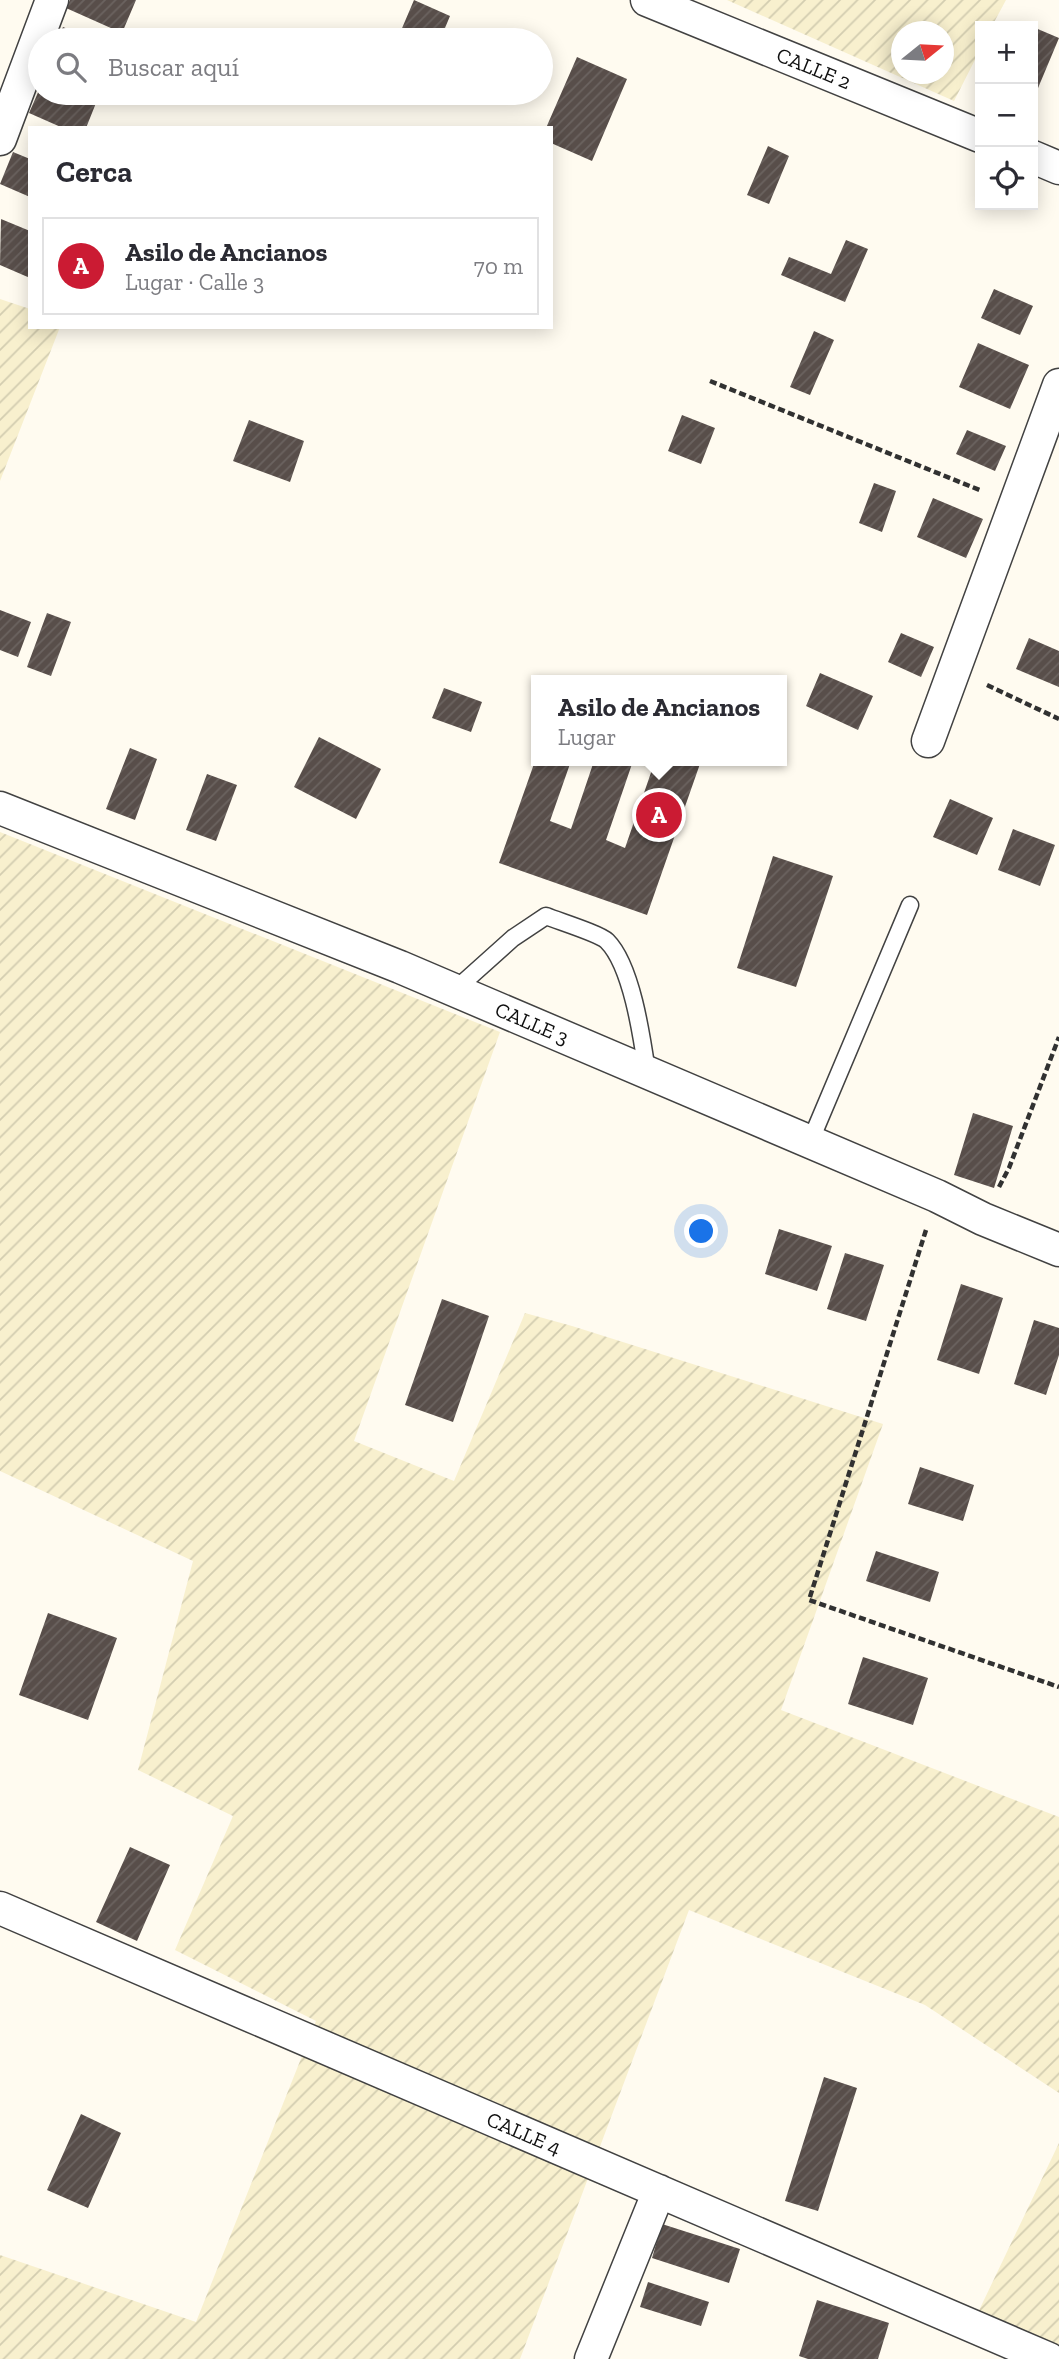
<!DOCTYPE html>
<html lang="es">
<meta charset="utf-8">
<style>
body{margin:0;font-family:"Zilla Slab",serif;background:#f2f2f3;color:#2b2b33}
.controls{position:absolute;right:21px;top:21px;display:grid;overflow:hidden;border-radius:0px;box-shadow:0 4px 18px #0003}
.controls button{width:63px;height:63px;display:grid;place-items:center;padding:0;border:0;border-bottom:2px solid #e1e1e2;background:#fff;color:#2b2b33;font:35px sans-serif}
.compass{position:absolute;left:891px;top:21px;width:63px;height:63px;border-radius:50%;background:#fff;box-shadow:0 4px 18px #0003;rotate:72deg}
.you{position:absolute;left:702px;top:1232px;width:24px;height:24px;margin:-18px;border:5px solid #fff;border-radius:50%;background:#1a73e8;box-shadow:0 0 0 10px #1a73e833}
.badge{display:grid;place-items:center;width:46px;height:46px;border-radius:50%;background:#cb1b33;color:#fff;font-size:23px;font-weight:700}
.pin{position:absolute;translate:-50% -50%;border:4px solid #fff;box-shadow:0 2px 7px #0006}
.popup{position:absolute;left:531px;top:675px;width:256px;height:91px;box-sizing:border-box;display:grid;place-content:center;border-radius:0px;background:#fff;filter:drop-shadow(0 2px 5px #0005);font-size:23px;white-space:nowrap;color:#7c7c81}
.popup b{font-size:26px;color:#2b2b33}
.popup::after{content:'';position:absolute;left:50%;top:100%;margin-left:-14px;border:14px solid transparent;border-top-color:#fff}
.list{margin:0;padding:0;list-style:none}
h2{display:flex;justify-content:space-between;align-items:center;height:91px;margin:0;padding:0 28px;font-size:30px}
h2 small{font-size:23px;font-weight:400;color:#7c7c81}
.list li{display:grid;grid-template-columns:46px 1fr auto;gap:21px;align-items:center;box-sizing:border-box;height:98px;margin:0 14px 14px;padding:0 14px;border:2px solid #e1e1e2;border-radius:0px}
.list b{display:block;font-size:26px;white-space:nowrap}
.list p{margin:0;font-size:23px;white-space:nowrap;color:#7c7c81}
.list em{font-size:23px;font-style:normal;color:#7c7c81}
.icon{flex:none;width:38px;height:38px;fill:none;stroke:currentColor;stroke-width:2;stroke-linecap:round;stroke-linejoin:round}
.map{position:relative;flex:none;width:1059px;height:2359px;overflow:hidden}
.search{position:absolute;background:#fff;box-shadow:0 4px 18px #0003;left:28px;top:28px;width:525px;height:77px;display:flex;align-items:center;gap:18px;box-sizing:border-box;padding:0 24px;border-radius:38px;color:#7c7c81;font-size:26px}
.panel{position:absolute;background:#fff;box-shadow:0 4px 18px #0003;left:28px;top:126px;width:525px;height:203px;border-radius:0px}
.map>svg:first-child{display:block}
.farmland{fill:url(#farmland-furrows);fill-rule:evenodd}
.building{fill:url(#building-hatch)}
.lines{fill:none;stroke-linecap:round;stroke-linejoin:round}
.lane-casing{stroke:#424242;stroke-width:19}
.street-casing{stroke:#424242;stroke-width:35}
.path{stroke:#313131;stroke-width:4.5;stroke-dasharray:7 3.5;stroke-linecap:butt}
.lane{stroke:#fff;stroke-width:16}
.street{stroke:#fff;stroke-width:32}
.labels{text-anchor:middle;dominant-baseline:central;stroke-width:7;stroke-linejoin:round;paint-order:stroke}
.street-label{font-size:21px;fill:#0f0f0f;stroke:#fff}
</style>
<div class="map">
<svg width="1059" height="2359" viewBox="0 0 1059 2359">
<defs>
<pattern id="farmland-furrows" width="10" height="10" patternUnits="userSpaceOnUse" patternTransform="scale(1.75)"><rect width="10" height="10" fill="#f8f0ce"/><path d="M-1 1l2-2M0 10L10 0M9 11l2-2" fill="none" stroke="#d3cdb0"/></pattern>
<pattern id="building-hatch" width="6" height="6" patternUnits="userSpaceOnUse" patternTransform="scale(1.75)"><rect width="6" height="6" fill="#584e4a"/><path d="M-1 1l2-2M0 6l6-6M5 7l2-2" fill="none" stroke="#6b6360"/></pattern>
</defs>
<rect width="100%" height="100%" fill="#fffbf0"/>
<!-- farmland -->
<path class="farmland" d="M 727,0 L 1006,0 L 992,26 L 980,26 L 980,50 L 954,101 ZM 902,32 L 944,32 L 944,74 L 902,74 Z
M 0,299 L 30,309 L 30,327 L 60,327 L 0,481 Z
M 0,832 L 500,1032 L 354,1441 L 454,1481 L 525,1313 L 572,1326 L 883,1424 L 781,1710 L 1059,1817 L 1059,2093 L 925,2005 L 689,1910 L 520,2359 L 0,2359 L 0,2255 L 196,2322 L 316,2021 L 175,1950 L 233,1816 L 138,1770 L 193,1561 L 0,1471 Z
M 1059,2143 L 1059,2359 L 973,2323 Z"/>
<!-- building -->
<path class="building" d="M 70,0 L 136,0 L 122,33 L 66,8 Z
M 414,0 L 450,16 L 440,40 L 397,40 Z
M 63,27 L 94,40 L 57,40 Z
M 1033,27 L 1059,38 L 1033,100 Z
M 577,57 L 627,79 L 592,161 L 551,143 L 551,128 L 546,128 Z
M 40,88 L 40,93 L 72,93 L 96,103 L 86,128 L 63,128 L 29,113 Z
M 768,146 L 789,156 L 769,204 L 747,195 Z
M 13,152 L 30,159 L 30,197 L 0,184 Z
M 1,219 L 30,231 L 30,278 L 0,265 Z
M 846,240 L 868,249 L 845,302 L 781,275 L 789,257 L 831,274 Z
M 994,289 L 1033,306 L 1020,335 L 981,318 Z
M 814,331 L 834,340 L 810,395 L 790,387 Z
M 978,343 L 1029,365 L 1010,409 L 959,387 Z
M 682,415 L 715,428 L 701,464 L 668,451 Z
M 249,420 L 304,441 L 290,482 L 233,461 Z
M 967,430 L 1006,446 L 995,471 L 956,454 Z
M 874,483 L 896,491 L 882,532 L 859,523 Z
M 933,498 L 983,519 L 966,558 L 917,537 Z
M 0,610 L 31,622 L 18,657 L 0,650 Z
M 47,613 L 71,622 L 51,676 L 27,667 Z
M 901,633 L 934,647 L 921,677 L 888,662 Z
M 1029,638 L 1059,651 L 1059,687 L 1016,669 Z
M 820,673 L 873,696 L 858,730 L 806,706 Z
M 444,688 L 482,702 L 471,732 L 432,718 Z
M 319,737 L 381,769 L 356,819 L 294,787 Z
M 130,748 L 157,759 L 135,820 L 106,809 Z
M 535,761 L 571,761 L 550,821 L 571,829 L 594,761 L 633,761 L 606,840 L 625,848 L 655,761 L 701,761 L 647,915 L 499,863 Z
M 207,774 L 237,785 L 216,841 L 186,830 Z
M 950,799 L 993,818 L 977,855 L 933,837 Z
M 1013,829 L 1055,845 L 1040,886 L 998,870 Z
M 773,856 L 833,876 L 796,987 L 737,968 Z
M 973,1113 L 1013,1126 L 994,1188 L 954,1175 Z
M 779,1229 L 832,1246 L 817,1291 L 765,1274 Z
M 845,1253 L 884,1265 L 866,1321 L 827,1309 Z
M 961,1284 L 1003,1298 L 979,1374 L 937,1360 Z
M 442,1299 L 489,1316 L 453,1422 L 405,1405 Z
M 1034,1320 L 1059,1328 L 1059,1355 L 1046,1395 L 1014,1384 Z
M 920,1467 L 974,1485 L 963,1521 L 908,1504 Z
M 876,1551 L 939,1572 L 930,1602 L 866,1581 Z
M 48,1613 L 117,1638 L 88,1720 L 19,1695 Z
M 863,1657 L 928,1678 L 913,1725 L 848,1704 Z
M 130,1847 L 170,1865 L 137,1941 L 96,1922 Z
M 824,2077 L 857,2088 L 818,2211 L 785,2201 Z
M 81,2114 L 121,2133 L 88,2208 L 47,2190 Z
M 662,2224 L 740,2249 L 729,2283 L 652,2258 Z
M 648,2282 L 709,2302 L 701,2326 L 640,2307 Z
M 817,2300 L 889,2323 L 878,2359 L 808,2359 L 799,2356 Z"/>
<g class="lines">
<!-- lane casing -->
<g class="lane-casing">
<path id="lane" d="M 455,990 L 513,938 L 546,916 C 558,921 600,934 607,941 C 632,966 642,1038 647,1072
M 810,1142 L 910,905"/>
</g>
<!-- street casing -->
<g class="street-casing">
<path id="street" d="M 647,0 L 980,136
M 0,139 L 52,0
M 1033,157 L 1059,168
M 928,741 L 1059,385
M 0,808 L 400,967 L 937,1196 L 983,1219 L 1059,1250
M 0,1908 L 1049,2359
M 591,2359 L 659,2191"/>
</g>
<!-- path -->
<path class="path" d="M 710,381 L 982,491
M 987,685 L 1059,719
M 999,1187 L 1009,1168 L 1059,1037
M 926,1230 L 809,1600 L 1059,1687"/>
<!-- lane -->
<use href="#lane" class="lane"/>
<!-- street -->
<use href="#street" class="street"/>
</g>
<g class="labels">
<!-- street labels -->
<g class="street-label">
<text transform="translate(814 68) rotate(22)">CALLE 2</text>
<text transform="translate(532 1023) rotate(23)">CALLE 3</text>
<text transform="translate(524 2133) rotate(23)">CALLE 4</text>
</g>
</g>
</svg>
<div class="controls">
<button>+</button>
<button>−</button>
<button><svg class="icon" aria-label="locate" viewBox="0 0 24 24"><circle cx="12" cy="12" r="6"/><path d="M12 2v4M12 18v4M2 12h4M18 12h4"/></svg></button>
</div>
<svg class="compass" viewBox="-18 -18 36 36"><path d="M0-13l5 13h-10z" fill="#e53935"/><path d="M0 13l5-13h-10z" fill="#7c7c81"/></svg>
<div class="you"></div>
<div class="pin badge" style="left:659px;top:815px">A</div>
<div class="popup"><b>Asilo de Ancianos</b>Lugar</div>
<div class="search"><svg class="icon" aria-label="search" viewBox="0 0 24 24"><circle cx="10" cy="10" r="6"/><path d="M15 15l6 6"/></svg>Buscar aquí</div>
<section class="panel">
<h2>Cerca<small></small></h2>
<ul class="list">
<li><span class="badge">A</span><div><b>Asilo de Ancianos</b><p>Lugar · Calle 3</p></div><em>70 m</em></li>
</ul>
</section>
</div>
